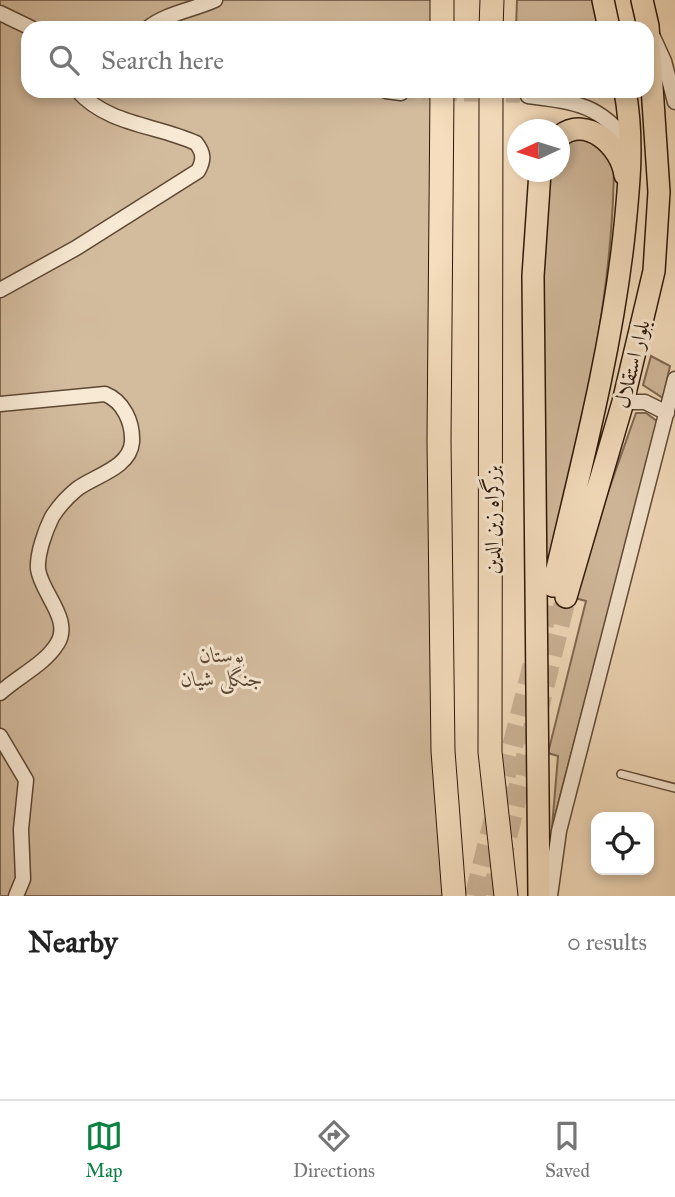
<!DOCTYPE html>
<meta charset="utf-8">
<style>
body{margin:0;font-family:"IM FELL Great Primer",Amiri,serif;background:#f6f6f6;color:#222}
.controls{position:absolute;right:21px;bottom:21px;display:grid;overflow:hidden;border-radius:14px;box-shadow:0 4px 10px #0003}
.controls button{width:63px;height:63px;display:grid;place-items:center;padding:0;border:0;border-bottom:2px solid #e0e0e0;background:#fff;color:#222;font:35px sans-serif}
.compass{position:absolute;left:507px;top:119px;width:63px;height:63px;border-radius:50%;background:#fff;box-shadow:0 4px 10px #0003;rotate:266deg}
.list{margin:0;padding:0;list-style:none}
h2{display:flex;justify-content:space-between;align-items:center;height:91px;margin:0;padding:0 28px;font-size:30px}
h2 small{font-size:23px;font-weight:400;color:#767676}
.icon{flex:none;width:38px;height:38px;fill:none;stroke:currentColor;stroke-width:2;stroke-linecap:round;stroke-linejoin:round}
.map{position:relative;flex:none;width:675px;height:896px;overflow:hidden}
.search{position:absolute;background:#fff;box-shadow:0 4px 10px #0003;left:21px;right:21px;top:21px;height:77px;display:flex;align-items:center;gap:18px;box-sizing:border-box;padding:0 24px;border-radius:21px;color:#767676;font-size:26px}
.sheet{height:203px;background:#fff}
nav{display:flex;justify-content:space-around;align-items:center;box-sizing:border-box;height:98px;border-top:2px solid #e0e0e0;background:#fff;font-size:19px;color:#767676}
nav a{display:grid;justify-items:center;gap:4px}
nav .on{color:#0b8043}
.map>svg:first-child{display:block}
.green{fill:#d3bb9e;stroke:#7f6852;stroke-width:2}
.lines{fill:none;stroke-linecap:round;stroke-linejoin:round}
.minor-tunnel{stroke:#cdb599;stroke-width:14;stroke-dasharray:14 7;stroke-linecap:butt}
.primary-tunnel{stroke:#cdb599;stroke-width:21;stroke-dasharray:21 10;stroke-linecap:butt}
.service-casing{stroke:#5e4834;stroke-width:10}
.minor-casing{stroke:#5e4834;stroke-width:17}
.primary-casing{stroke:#2b1607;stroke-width:24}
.trunk-casing{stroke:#2b1607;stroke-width:25}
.service{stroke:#f8e9d4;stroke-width:7}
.minor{stroke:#f8e9d4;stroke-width:14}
.primary{stroke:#f5ddbd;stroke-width:21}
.trunk{stroke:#f5ddbd;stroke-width:23}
.labels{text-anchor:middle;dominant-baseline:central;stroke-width:6;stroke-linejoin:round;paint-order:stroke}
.street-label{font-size:21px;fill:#2b1607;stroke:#f8e9d4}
.park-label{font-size:21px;font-style:italic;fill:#5d4834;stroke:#f8e9d4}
</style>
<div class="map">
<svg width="675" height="896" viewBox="0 0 675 896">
<rect width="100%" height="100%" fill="#f5ddbd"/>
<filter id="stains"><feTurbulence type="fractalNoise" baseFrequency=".00286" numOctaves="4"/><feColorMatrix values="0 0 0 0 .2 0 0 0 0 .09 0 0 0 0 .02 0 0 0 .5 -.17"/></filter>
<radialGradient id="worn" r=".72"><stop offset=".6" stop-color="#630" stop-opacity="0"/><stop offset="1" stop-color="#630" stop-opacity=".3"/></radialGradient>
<!-- green -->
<path class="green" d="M 0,0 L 449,0 L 449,28 L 28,28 L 28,91 L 448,91 L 435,438 L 455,896 L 0,896 Z
M 517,0 L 594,0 L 597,28 L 516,28 Z
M 585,137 L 614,159 C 614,306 576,448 543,590 L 540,265 L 547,172 L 560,172 L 560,146 L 568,140 Z
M 651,356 L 670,366 L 663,398 L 643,385 Z
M 636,413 L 646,413 L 658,422 L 552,827 L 558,756 L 548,753 L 586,601 L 571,597 Z"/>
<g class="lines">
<!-- minor-tunnel -->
<path class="minor-tunnel" d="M 401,93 L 528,96"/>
<!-- primary-tunnel -->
<path class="primary-tunnel" d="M 475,896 L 553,586
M 492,896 L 566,597"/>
<!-- service casing -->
<g class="service-casing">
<path id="service" d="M 621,774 L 675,788"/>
</g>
<!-- minor casing -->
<g class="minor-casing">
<path id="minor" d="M 0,13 L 31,28
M 148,28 C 167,13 193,10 215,0
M 653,37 L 664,61 L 675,102
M 386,91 L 401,93
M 528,96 C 575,102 599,104 629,143
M 0,290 L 76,248 L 198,171 C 204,160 204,153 196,143 C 157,125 108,125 78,91
M 623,402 L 645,402 L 667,413
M 0,404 L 105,394 C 123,401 133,422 132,442 C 130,468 94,476 77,489 C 67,497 59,506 52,517 C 45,531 37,554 38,569 C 41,593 73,620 57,644 C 45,664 17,677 0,693
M 0,736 L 26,780 L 21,829 L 23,879 L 16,896
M 550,896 L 559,831 L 675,379"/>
</g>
<!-- primary casing -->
<g class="primary-casing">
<path id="primary" d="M 603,0 L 609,28
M 560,136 C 587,115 621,146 625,175
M 553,586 C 580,470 611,354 624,235 C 629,187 634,139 625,91
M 566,597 L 623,402 L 654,271 L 659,192 L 648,26 L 642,0
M 539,896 L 533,276 L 540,172"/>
</g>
<!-- trunk casing -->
<g class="trunk-casing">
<path id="trunk" d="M 442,28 L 442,0
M 491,28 L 492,0
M 442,91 L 439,441 L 443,751 L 454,896
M 491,91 L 490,752 L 506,896"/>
</g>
<!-- service -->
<use href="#service" class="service"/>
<!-- minor -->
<use href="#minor" class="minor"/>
<!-- primary -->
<use href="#primary" class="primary"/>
<!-- trunk -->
<use href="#trunk" class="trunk"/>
</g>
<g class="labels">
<!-- street labels -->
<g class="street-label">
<text transform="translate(632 364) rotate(-76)">بلوار استقلال</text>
<text transform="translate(492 520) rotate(-90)">بزرگراه زین الدین</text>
</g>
<!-- park labels -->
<g class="park-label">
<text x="222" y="655">بوستان<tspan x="222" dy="24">جنگلی شیان</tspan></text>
</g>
</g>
<rect width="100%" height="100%" filter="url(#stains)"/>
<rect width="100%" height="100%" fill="url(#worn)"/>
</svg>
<div class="controls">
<button><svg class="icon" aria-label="locate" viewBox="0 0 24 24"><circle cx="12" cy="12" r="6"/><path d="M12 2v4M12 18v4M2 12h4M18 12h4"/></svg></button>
</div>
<svg class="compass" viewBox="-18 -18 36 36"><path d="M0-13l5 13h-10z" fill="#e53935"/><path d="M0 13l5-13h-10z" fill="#767676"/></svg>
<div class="search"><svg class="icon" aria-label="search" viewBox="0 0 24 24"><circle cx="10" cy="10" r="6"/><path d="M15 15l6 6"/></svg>Search here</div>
</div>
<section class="sheet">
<h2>Nearby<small>0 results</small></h2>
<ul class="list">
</ul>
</section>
<nav>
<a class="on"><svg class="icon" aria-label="map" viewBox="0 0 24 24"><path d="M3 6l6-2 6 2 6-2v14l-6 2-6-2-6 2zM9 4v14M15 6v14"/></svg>Map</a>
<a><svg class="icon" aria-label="directions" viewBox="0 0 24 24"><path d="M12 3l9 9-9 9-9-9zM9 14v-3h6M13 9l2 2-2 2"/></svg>Directions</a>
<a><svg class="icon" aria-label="saved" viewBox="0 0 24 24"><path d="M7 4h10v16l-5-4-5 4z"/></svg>Saved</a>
</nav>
